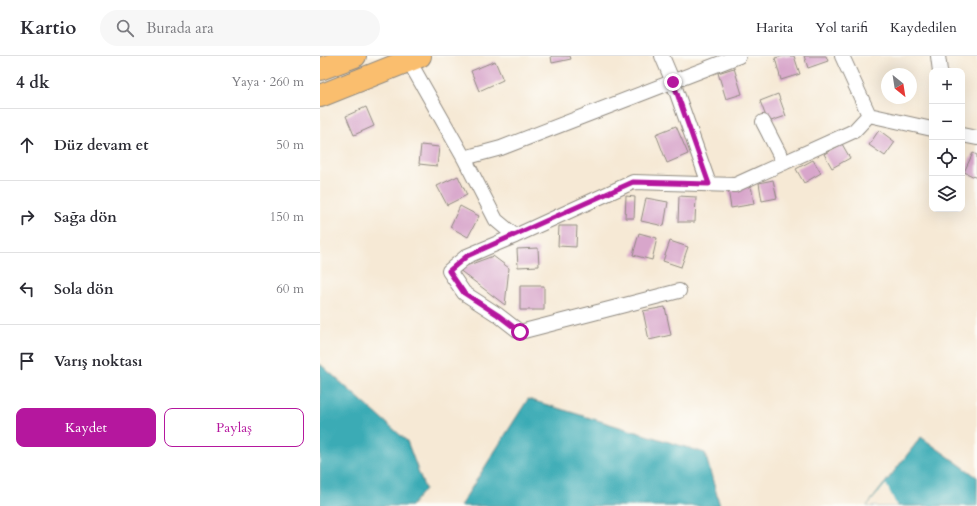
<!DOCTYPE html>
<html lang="tr">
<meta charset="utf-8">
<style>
body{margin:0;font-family:Cardo,serif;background:#f7f7f7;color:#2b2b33}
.controls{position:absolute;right:12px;top:12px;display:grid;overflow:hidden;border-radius:8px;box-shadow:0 4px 16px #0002}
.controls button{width:36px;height:36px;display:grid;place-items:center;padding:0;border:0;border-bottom:1px solid #e1e1e2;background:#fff;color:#2b2b33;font:20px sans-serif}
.compass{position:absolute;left:561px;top:12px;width:36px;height:36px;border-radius:50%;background:#fff;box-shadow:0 4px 16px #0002;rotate:150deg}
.stop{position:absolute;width:12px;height:12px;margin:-9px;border:3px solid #b5179e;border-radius:50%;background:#fff}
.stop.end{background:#b5179e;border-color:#fff;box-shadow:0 1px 4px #0008}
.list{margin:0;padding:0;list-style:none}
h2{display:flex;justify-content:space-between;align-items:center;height:52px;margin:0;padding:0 16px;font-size:17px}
h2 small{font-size:13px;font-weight:400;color:#7c7c81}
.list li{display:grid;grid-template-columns:26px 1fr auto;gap:12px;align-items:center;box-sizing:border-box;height:72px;padding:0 16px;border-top:1px solid #e1e1e2}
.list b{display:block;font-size:15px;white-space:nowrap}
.list em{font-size:13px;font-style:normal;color:#7c7c81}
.actions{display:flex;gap:8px;padding:12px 16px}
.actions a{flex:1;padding:9px 0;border:1px solid #b5179e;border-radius:8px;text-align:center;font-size:14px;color:#b5179e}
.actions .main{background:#b5179e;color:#fff}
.icon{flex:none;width:22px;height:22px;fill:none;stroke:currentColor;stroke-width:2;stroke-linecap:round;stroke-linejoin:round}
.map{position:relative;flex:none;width:657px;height:450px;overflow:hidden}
header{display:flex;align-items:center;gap:24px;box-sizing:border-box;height:56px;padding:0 20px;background:#fff;border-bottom:1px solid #e1e1e2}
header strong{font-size:19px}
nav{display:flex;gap:22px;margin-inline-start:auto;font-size:14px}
.search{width:280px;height:36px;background:#f7f7f7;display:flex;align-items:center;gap:10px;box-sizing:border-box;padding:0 14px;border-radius:22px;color:#7c7c81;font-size:15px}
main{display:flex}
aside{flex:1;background:#fff}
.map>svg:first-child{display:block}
.water{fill:#3aabb5;stroke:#326b70}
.pier{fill:#f6e9d5}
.building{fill:#d8a6cb}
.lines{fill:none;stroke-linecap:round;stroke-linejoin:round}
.minor-casing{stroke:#908a80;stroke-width:16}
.trunk-casing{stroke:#908a80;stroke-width:24}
.minor{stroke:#fff;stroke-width:14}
.trunk{stroke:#fabe6e;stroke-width:22}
.route{stroke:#b5179e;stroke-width:5}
</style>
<header>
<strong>Kartio</strong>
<div class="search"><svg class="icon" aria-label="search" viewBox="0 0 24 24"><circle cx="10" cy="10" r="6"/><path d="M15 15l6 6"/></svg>Burada ara</div>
<nav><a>Harita</a><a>Yol tarifi</a><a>Kaydedilen</a></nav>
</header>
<main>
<aside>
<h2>4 dk<small>Yaya · 260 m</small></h2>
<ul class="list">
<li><svg class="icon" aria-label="ahead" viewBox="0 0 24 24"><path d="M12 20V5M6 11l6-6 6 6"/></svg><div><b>Düz devam et</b></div><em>50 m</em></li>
<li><svg class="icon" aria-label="right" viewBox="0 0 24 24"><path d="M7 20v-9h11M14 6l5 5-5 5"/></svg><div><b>Sağa dön</b></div><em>150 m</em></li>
<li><svg class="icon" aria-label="left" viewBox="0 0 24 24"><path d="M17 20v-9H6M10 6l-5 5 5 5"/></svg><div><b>Sola dön</b></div><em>60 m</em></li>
<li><svg class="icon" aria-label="arrive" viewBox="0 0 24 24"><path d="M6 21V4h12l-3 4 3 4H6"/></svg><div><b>Varış noktası</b></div></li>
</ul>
<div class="actions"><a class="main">Kaydet</a><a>Paylaş</a></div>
</aside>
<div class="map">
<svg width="657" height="450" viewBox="0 0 657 450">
<rect width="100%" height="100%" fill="#fdfcf7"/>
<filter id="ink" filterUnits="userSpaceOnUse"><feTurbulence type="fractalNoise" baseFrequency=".025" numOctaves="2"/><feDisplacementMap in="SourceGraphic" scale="8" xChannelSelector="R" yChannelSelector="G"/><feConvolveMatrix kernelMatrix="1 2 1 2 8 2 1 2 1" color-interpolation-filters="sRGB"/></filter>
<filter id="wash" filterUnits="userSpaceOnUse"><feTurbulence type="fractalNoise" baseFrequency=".012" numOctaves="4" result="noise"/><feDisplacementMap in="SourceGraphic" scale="16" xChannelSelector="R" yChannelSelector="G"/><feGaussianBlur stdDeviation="0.9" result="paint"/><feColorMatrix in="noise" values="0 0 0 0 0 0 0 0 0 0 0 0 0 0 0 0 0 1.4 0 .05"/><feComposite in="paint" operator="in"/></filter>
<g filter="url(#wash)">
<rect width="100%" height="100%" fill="#f6e9d5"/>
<!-- water -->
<path class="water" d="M 0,308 L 87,385 L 105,433 L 91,450 L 0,450 Z
M 208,343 L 385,397 L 400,450 L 140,450 Z
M 601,381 L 657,421 L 657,450 L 547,450 Z"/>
<!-- pier -->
<path class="pier" d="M 566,428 L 577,450 L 547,450 Z"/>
<g id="blocks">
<!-- building -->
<path class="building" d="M 231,0 L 250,0 L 251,3 L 232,7 Z
M 463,0 L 474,0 L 480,18 L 461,24 L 455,2 Z
M 484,0 L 506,0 L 508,5 L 488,12 Z
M 175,5 L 183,24 L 159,35 L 151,15 Z
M 414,12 L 422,38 L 406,43 L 398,17 Z
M 458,38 L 466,60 L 448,66 L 440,45 Z
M 46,51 L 54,70 L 34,79 L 26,60 Z
M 356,70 L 368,98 L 347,107 L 336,78 Z
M 559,74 L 575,86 L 565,100 L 549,89 Z
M 522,88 L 530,102 L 512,112 L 504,98 Z
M 101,89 L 119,91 L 117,110 L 99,108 Z
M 653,97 L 657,99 L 657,122 L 644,116 Z
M 493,104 L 501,117 L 484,127 L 476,113 Z
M 138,120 L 147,139 L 127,149 L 117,130 Z
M 453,124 L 457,142 L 442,145 L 439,127 Z
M 431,129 L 434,148 L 411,152 L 408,133 Z
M 306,140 L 315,141 L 314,162 L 305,162 Z
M 359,140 L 376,141 L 375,166 L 358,166 Z
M 326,142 L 348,146 L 344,170 L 321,165 Z
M 140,150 L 159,160 L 148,181 L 130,171 Z
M 239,170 L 257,170 L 256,191 L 238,190 Z
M 319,177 L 337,182 L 332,204 L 313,199 Z
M 350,185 L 368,191 L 361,211 L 343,205 Z
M 218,192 L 219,210 L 198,211 L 197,193 Z
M 173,200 L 189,212 L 185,249 L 138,213 Z
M 200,230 L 224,230 L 224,254 L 200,254 Z
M 345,251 L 351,279 L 329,284 L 323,255 Z"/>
</g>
</g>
<g filter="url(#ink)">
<use href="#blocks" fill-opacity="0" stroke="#908a80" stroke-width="1"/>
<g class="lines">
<!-- minor casing -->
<g class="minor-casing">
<path id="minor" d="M 342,0 L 353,26 L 389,128
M 522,0 L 549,59
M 618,0 L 620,15
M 89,5 L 144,102 L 176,164 L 195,180 L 313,126 L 415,129 L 534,75 L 549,59 L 612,73
M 443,66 L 464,107
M 642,79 L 657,82
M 144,102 L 181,92 L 419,0
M 195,180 L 147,200 L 129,215 L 144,237 L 178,259 L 200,276 L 359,235"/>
</g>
<!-- trunk casing -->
<g class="trunk-casing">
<path id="trunk" d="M 0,13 L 35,0
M 0,40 L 100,0"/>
</g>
<!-- minor -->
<use href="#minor" class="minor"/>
<!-- trunk -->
<use href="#trunk" class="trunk"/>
</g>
</g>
<g class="lines" filter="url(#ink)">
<!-- route -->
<path class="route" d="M 200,276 L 178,259 L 144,237 L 129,215 L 147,200 L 313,126 L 389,128 L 353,26"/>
</g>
</svg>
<div class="controls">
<button>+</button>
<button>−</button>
<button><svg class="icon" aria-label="locate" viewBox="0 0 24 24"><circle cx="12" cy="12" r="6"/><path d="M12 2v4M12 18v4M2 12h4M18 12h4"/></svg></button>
<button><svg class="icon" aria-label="layers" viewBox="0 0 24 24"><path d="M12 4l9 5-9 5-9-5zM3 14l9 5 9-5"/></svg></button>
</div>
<svg class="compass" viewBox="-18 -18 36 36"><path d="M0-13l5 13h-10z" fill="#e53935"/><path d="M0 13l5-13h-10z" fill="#7c7c81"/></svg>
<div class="stop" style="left:200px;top:276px"></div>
<div class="stop end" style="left:353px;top:26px"></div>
</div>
</main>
